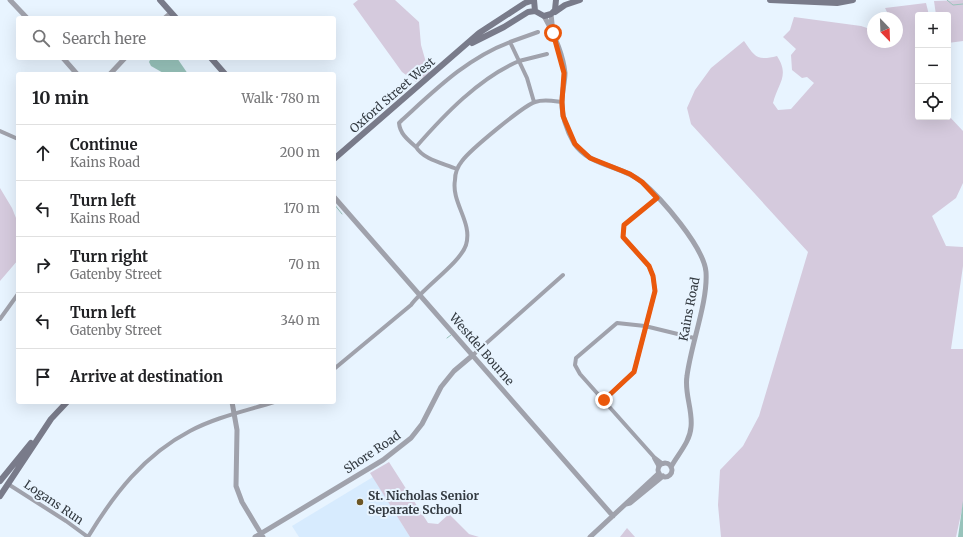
<!DOCTYPE html>
<meta charset="utf-8">
<style>
body{margin:0;font-family:Merriweather,serif;background:#f2f2f2;color:#202124}
.controls{position:absolute;right:12px;top:12px;display:grid;overflow:hidden;border-radius:4px;box-shadow:0 4px 16px #0002}
.controls button{width:36px;height:36px;display:grid;place-items:center;padding:0;border:0;border-bottom:1px solid #e0e0e0;background:#fff;color:#202124;font:20px sans-serif}
.compass{position:absolute;left:867px;top:12px;width:36px;height:36px;border-radius:50%;background:#fff;box-shadow:0 4px 16px #0002;rotate:157deg}
.stop{position:absolute;width:12px;height:12px;margin:-9px;border:3px solid #ea580c;border-radius:50%;background:#fff}
.stop.end{background:#ea580c;border-color:#fff;box-shadow:0 1px 4px #0008}
.list{margin:0;padding:0;list-style:none}
h2{display:flex;justify-content:space-between;align-items:center;height:52px;margin:0;padding:0 16px;font-size:17px}
h2 small{font-size:13px;font-weight:400;color:#757577}
.list li{display:grid;grid-template-columns:26px 1fr auto;gap:12px;align-items:center;box-sizing:border-box;height:56px;padding:0 16px;border-top:1px solid #e0e0e0}
.list b{display:block;font-size:15px;white-space:nowrap}
.list p{margin:0;font-size:13px;white-space:nowrap;color:#757577}
.list em{font-size:13px;font-style:normal;color:#757577}
.icon{flex:none;width:22px;height:22px;fill:none;stroke:currentColor;stroke-width:2;stroke-linecap:round;stroke-linejoin:round}
.map{position:relative;flex:none;width:963px;height:537px;overflow:hidden}
.search{position:absolute;background:#fff;box-shadow:0 4px 16px #0002;left:16px;top:16px;width:320px;height:44px;display:flex;align-items:center;gap:10px;box-sizing:border-box;padding:0 14px;border-radius:4px;color:#757577;font-size:15px}
.panel{position:absolute;background:#fff;box-shadow:0 4px 16px #0002;left:16px;top:72px;width:320px;height:332px;border-radius:4px}
.map>svg:first-child{display:block}
.built{fill:#d7ebfe}
.green{fill:#d5cadd}
.water{fill:#98c3bb}
.lines{fill:none;stroke-linecap:round;stroke-linejoin:round}
.stream{stroke:#98c3bb;stroke-width:1}
.minor{stroke:#a0a2ac;stroke-width:4}
.tertiary{stroke:#a0a2ac;stroke-width:5}
.secondary{stroke:#797b8a;stroke-width:6}
.route{stroke:#ea580c;stroke-width:5}
.poi-dot{fill:#6c5625;stroke:#e8f4ff;stroke-width:1.5}
.labels{text-anchor:middle;dominant-baseline:central;stroke-width:4;stroke-linejoin:round;paint-order:stroke}
.street-label{font-size:12px;fill:#333a41;stroke:#e8f4ff}
.poi-label{font-size:12px;font-weight:bold;fill:#333a41;stroke:#e8f4ff;text-anchor:start}
</style>
<div class="map">
<svg width="963" height="537" viewBox="0 0 963 537">
<rect width="100%" height="100%" fill="#e8f4ff"/>
<!-- built -->
<path class="built" d="M 373,477 L 410,537 L 299,537 L 292,526 Z"/>
<!-- green -->
<path class="green" d="M 358,0 L 395,0 L 419,22 L 421,45 L 429,73 L 416,82 L 402,72 L 353,4 Z
M 963,0 L 963,41 L 948,43 L 948,15 L 936,15 L 934,1 Z
M 926,3 L 929,15 L 918,15 L 918,117 L 948,117 L 948,115 L 963,131 L 963,183 L 956,198 L 932,216 L 946,246 L 963,247 L 963,266 L 951,349 L 963,349 L 963,505 L 956,537 L 721,537 L 718,505 L 720,470 L 743,446 L 759,416 L 808,252 L 691,124 L 687,108 L 695,90 L 711,68 L 744,41 C 755,57 757,61 777,56 C 790,76 778,83 773,103 L 778,110 L 791,109 L 814,83 L 807,77 L 802,78 L 792,70 L 791,55 L 796,49 L 783,37 L 790,30 L 794,17 L 861,26 L 873,30 L 873,42 L 897,42 L 897,18 L 890,18 L 885,8 Z
M 0,188 L 12,208 L 18,223 L 18,260 L 0,281 Z
M 389,462 L 428,523 L 438,524 L 449,514 L 469,534 L 479,537 L 410,537 L 370,473 Z
M 627,528 L 635,537 L 620,537 Z"/>
<!-- water -->
<path class="water" d="M 151,58 L 177,58 L 188,74 L 165,74 L 151,66 L 149,62 Z
M 963,501 L 963,537 L 958,537 Z"/>
<g class="lines">
<!-- stream -->
<path class="stream" d="M 947,0 L 953,5 L 963,4
M 334,204 L 342,214
M 447,338 L 451,335"/>
<!-- minor -->
<path class="minor" d="M 510,42 C 467,58 435,90 402,120 L 399,123 C 400,134 408,140 416,147 C 444,115 479,78 519,61 L 510,42 L 538,32
M 534,102 L 527,78 L 519,61 L 547,54
M 0,131 L 18,139
M 416,147 C 424,160 443,163 457,169
M 0,319 L 18,294
M 473,355 L 563,275
M 334,369 L 411,305 C 424,287 460,263 466,245 C 473,222 451,203 455,180 C 455,174 458,166 462,161 C 470,150 523,106 535,102 C 544,99 553,101 562,102
M 604,400 L 634,372 L 655,291 L 653,276 L 649,266 L 623,237 L 624,225 L 657,198
M 654,458 L 659,467
M 663,464 L 654,457 L 580,374 L 575,365 L 576,358 L 617,323 L 645,326 L 694,338
M 8,484 L 66,521 L 88,537
M 88,537 C 114,494 144,455 190,431 C 216,417 246,411 274,402"/>
<!-- tertiary -->
<path class="tertiary" d="M 10,0 L 27,18
M 551,14 L 553,33
M 544,16 C 553,32 563,54 565,73 C 565,82 562,91 562,100 C 561,114 567,131 574,143 C 590,167 622,165 642,182 C 661,198 704,247 706,272 C 708,302 691,344 687,376 C 684,393 693,410 691,427 C 690,442 678,454 671,467
M 165,18 L 171,13
M 63,58 L 77,74
M 110,74 L 125,58
M 334,197 L 613,516
M 232,402 L 237,430 L 236,486 L 242,502 L 263,537
M658 470a7 7 0 1 1 14 0a7 7 0 1 1-14 0Z
M 626,504 L 630,503 L 663,476
M 255,537 L 383,460 L 411,438 L 422,424 L 441,387 L 454,371 L 473,355
M 590,537 L 659,473"/>
<!-- secondary -->
<path class="secondary" d="M 160,0 L 176,18
M 534,0 L 535,11 L 544,16 L 551,14 L 555,10 L 556,0
M 770,0 L 837,3 L 853,0
M 555,12 L 565,5 L 580,0
M 472,43 L 504,27 L 528,12 L 535,11
M 211,58 L 225,74
M 334,159 L 479,33 L 525,3 L 534,0
M 0,481 L 31,443
M 0,496 L 51,419 L 67,402"/>
</g>
<g class="lines">
<!-- route -->
<path class="route" d="M 553,33 L 564,73 L 562,102 L 563,116 L 575,144 L 590,158 L 630,174 L 642,182 L 657,198 L 624,225 L 623,237 L 649,266 L 653,276 L 655,291 L 634,372 L 604,400"/>
</g>
<!-- markers -->
<circle class="poi-dot" cx="360" cy="502" r="4"/>
<g class="labels">
<!-- street labels -->
<g class="street-label">
<text transform="translate(392 95) rotate(-41)">Oxford Street West</text>
<text transform="translate(689 309) rotate(-79)">Kains Road</text>
<text transform="translate(482 349) rotate(49)">Westdel Bourne</text>
<text transform="translate(372 452) rotate(-34)">Shore Road</text>
<text transform="translate(54 502) rotate(34)">Logans Run</text>
</g>
<!-- poi labels -->
<g class="poi-label">
<text x="368" y="495">St. Nicholas Senior<tspan x="368" dy="14">Separate School</tspan></text>
</g>
</g>
</svg>
<div class="controls">
<button>+</button>
<button>−</button>
<button><svg class="icon" aria-label="locate" viewBox="0 0 24 24"><circle cx="12" cy="12" r="6"/><path d="M12 2v4M12 18v4M2 12h4M18 12h4"/></svg></button>
</div>
<svg class="compass" viewBox="-18 -18 36 36"><path d="M0-13l5 13h-10z" fill="#e53935"/><path d="M0 13l5-13h-10z" fill="#757577"/></svg>
<div class="stop" style="left:553px;top:33px"></div>
<div class="stop end" style="left:604px;top:400px"></div>
<div class="search"><svg class="icon" aria-label="search" viewBox="0 0 24 24"><circle cx="10" cy="10" r="6"/><path d="M15 15l6 6"/></svg>Search here</div>
<section class="panel">
<h2>10 min<small>Walk · 780 m</small></h2>
<ul class="list">
<li><svg class="icon" aria-label="ahead" viewBox="0 0 24 24"><path d="M12 20V5M6 11l6-6 6 6"/></svg><div><b>Continue</b><p>Kains Road</p></div><em>200 m</em></li>
<li><svg class="icon" aria-label="left" viewBox="0 0 24 24"><path d="M17 20v-9H6M10 6l-5 5 5 5"/></svg><div><b>Turn left</b><p>Kains Road</p></div><em>170 m</em></li>
<li><svg class="icon" aria-label="right" viewBox="0 0 24 24"><path d="M7 20v-9h11M14 6l5 5-5 5"/></svg><div><b>Turn right</b><p>Gatenby Street</p></div><em>70 m</em></li>
<li><svg class="icon" aria-label="left" viewBox="0 0 24 24"><path d="M17 20v-9H6M10 6l-5 5 5 5"/></svg><div><b>Turn left</b><p>Gatenby Street</p></div><em>340 m</em></li>
<li><svg class="icon" aria-label="arrive" viewBox="0 0 24 24"><path d="M6 21V4h12l-3 4 3 4H6"/></svg><div><b>Arrive at destination</b></div></li>
</ul>
</section>
</div>
